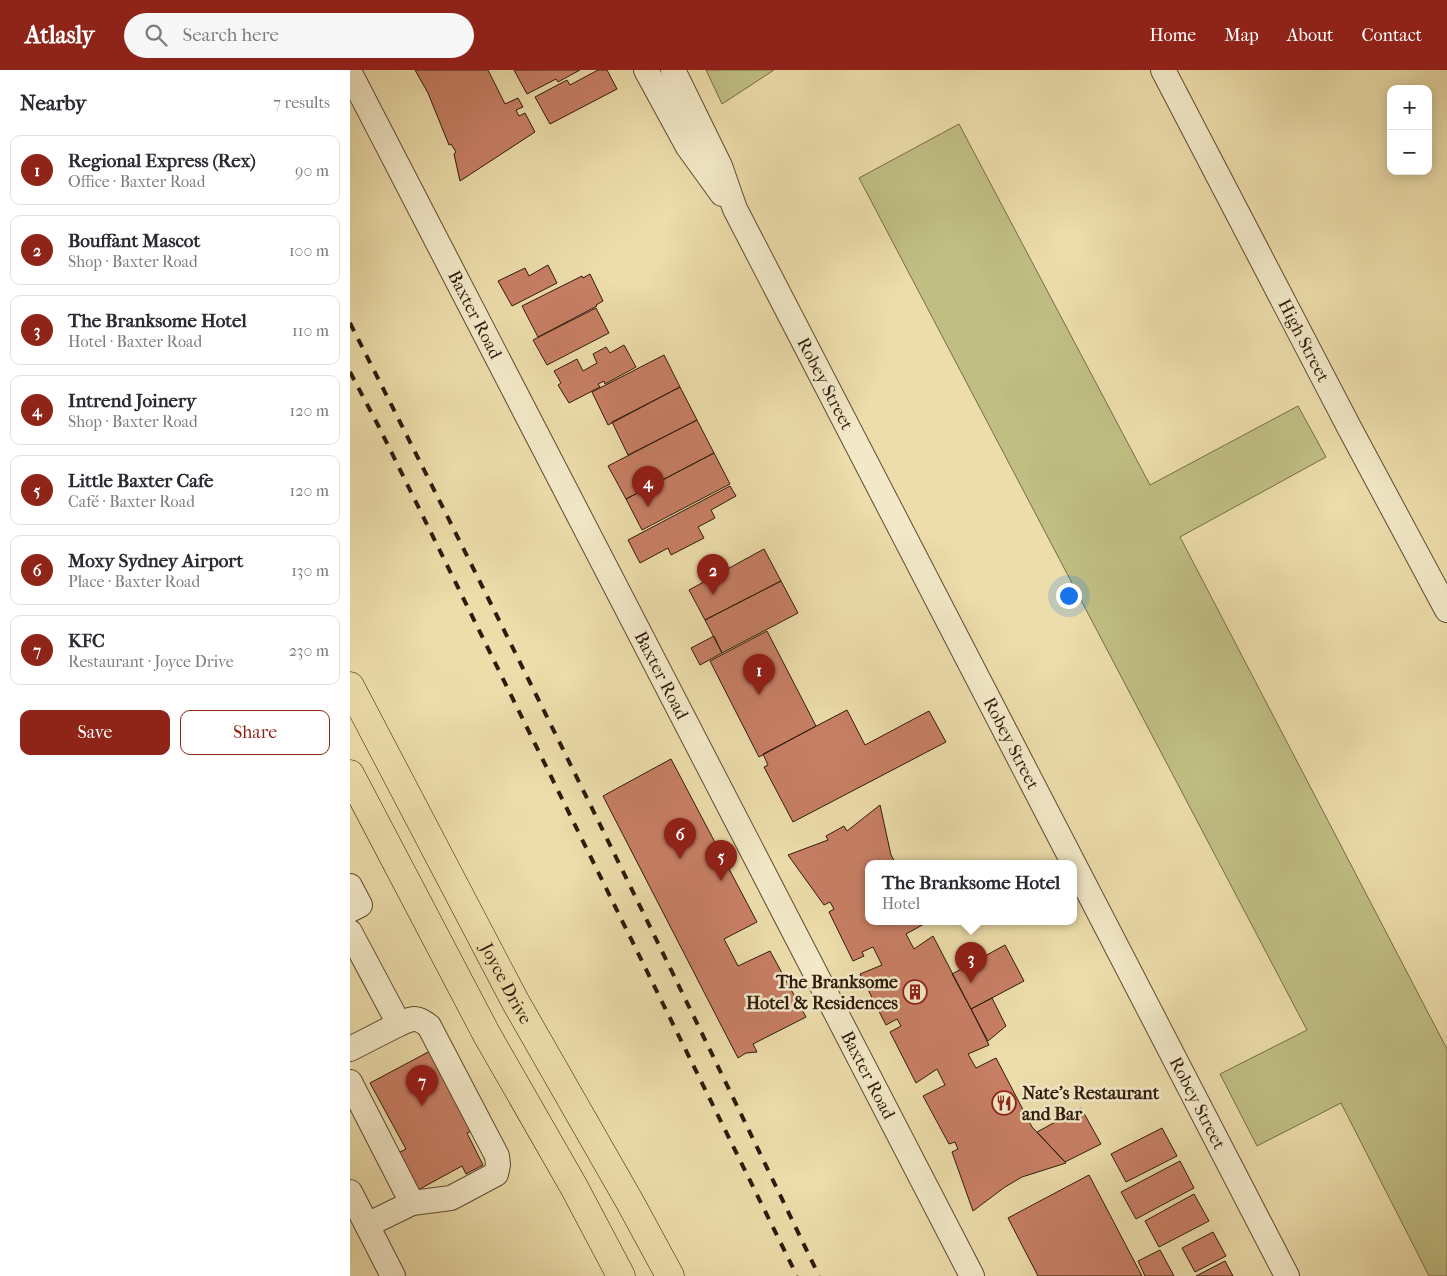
<!DOCTYPE html>
<meta charset="utf-8">
<style>
body{margin:0;font-family:"IM FELL French Canon",serif;background:#f7f7f7;color:#2b2b33}
.controls{position:absolute;right:15px;top:15px;display:grid;overflow:hidden;border-radius:10px;box-shadow:0 2px 12px #0003}
.controls button{width:45px;height:45px;display:grid;place-items:center;padding:0;border:0;border-bottom:1px solid #e1e1e2;background:#fff;color:#2b2b33;font:25px sans-serif}
.you{position:absolute;left:718px;top:525px;width:18px;height:18px;margin:-12px;border:4px solid #fff;border-radius:50%;background:#1a73e8;box-shadow:0 0 0 8px #1a73e833}
.badge{display:grid;place-items:center;width:32px;height:32px;border-radius:50%;background:#8f2418;color:#fff;font-size:16px;font-weight:700}
.pin{position:absolute;translate:-50% -41px;filter:drop-shadow(0 1px 2px #0008)}
.pin::after{content:'';position:absolute;top:26px;width:18px;height:15px;background:inherit;clip-path:polygon(0 0,100% 0,50% 100%)}
.popup{position:absolute;left:515px;top:790px;width:212px;height:65px;box-sizing:border-box;display:grid;place-content:center;border-radius:10px;background:#fff;filter:drop-shadow(0 1px 4px #0005);font-size:16px;white-space:nowrap;color:#7c7c81}
.popup b{font-size:19px;color:#2b2b33}
.popup::after{content:'';position:absolute;left:50%;top:100%;margin-left:-10px;border:10px solid transparent;border-top-color:#fff}
.list{margin:0;padding:0;list-style:none}
h2{display:flex;justify-content:space-between;align-items:center;height:65px;margin:0;padding:0 20px;font-size:21px}
h2 small{font-size:16px;font-weight:400;color:#7c7c81}
.list li{display:grid;grid-template-columns:32px 1fr auto;gap:15px;align-items:center;box-sizing:border-box;height:70px;margin:0 10px 10px;padding:0 10px;border:1px solid #e1e1e2;border-radius:10px}
.list b{display:block;font-size:19px;white-space:nowrap}
.list p{margin:0;font-size:16px;white-space:nowrap;color:#7c7c81}
.list em{font-size:16px;font-style:normal;color:#7c7c81}
.actions{display:flex;gap:10px;padding:15px 20px}
.actions a{flex:1;padding:11px 0;border:1px solid #8f2418;border-radius:10px;text-align:center;font-size:18px;color:#8f2418}
.actions .main{background:#8f2418;color:#fff}
.icon{flex:none;width:28px;height:28px;fill:none;stroke:currentColor;stroke-width:2;stroke-linecap:round;stroke-linejoin:round}
.map{position:relative;flex:none;width:1097px;height:1206px;overflow:hidden}
header{display:flex;align-items:center;gap:30px;box-sizing:border-box;height:70px;padding:0 25px;background:#8f2418;color:#fff}
header strong{font-size:24px}
nav{display:flex;gap:28px;margin-inline-start:auto;font-size:18px}
.search{width:350px;height:45px;background:#f7f7f7;display:flex;align-items:center;gap:12px;box-sizing:border-box;padding:0 18px;border-radius:28px;color:#7c7c81;font-size:19px}
main{display:flex}
aside{flex:1;background:#fff}
.map>svg:first-child{display:block}
.green{fill:#c0be83;stroke:#786c48}
.building{fill:#c87f65;stroke:#2f1a0c}
.lines{fill:none;stroke-linecap:round;stroke-linejoin:round}
.minor-casing{stroke:#5e4b34;stroke-width:26}
.major-casing{stroke:#2f1a0c;stroke-width:29}
.minor{stroke:#f3e9c8;stroke-width:24}
.major{stroke:#ecddaa;stroke-width:28}
.rail{stroke:#2f1a0c;stroke-width:4;stroke-dasharray:9 9;stroke-linecap:butt}
.labels{text-anchor:middle;dominant-baseline:central;stroke-width:5;stroke-linejoin:round;paint-order:stroke}
.street-label{font-size:18px;fill:#2f1a0c;stroke:#f3e9c8}
.poi-label{font-size:18px;font-weight:bold;fill:#2f1a0c;stroke:#f3e9c8;text-anchor:end}
</style>
<header>
<strong>Atlasly</strong>
<div class="search"><svg class="icon" aria-label="search" viewBox="0 0 24 24"><circle cx="10" cy="10" r="6"/><path d="M15 15l6 6"/></svg>Search here</div>
<nav><a>Home</a><a>Map</a><a>About</a><a>Contact</a></nav>
</header>
<main>
<aside>
<h2>Nearby<small>7 results</small></h2>
<ul class="list">
<li><span class="badge">1</span><div><b>Regional Express (Rex)</b><p>Office · Baxter Road</p></div><em>90 m</em></li>
<li><span class="badge">2</span><div><b>Bouffant Mascot</b><p>Shop · Baxter Road</p></div><em>100 m</em></li>
<li><span class="badge">3</span><div><b>The Branksome Hotel</b><p>Hotel · Baxter Road</p></div><em>110 m</em></li>
<li><span class="badge">4</span><div><b>Intrend Joinery</b><p>Shop · Baxter Road</p></div><em>120 m</em></li>
<li><span class="badge">5</span><div><b>Little Baxter Cafe</b><p>Café · Baxter Road</p></div><em>120 m</em></li>
<li><span class="badge">6</span><div><b>Moxy Sydney Airport</b><p>Place · Baxter Road</p></div><em>130 m</em></li>
<li><span class="badge">7</span><div><b>KFC</b><p>Restaurant · Joyce Drive</p></div><em>230 m</em></li>
</ul>
<div class="actions"><a class="main">Save</a><a>Share</a></div>
</aside>
<div class="map">
<svg width="1097" height="1206" viewBox="0 0 1097 1206">
<rect width="100%" height="100%" fill="#ecddaa"/>
<filter id="stains"><feTurbulence type="fractalNoise" baseFrequency=".004" numOctaves="4"/><feColorMatrix values="0 0 0 0 .2 0 0 0 0 .09 0 0 0 0 .02 0 0 0 .5 -.17"/></filter>
<radialGradient id="worn" r=".72"><stop offset=".6" stop-color="#630" stop-opacity="0"/><stop offset="1" stop-color="#630" stop-opacity=".3"/></radialGradient>
<!-- green -->
<path class="green" d="M 356,0 L 424,0 L 372,34 Z
M 609,54 L 800,415 L 948,336 L 976,387 L 830,467 L 1097,979 L 1097,1206 L 1079,1206 L 991,1033 L 907,1076 L 870,1004 L 957,960 L 509,108 Z"/>
<!-- building -->
<path class="building" d="M 65,0 L 138,0 L 155,34 L 168,28 L 173,37 L 166,40 L 169,46 L 175,43 L 185,62 L 110,111 L 104,84 L 106,82 L 101,74 L 99,75 L 78,23 Z
M 164,0 L 230,0 L 208,12 L 206,9 L 177,24 Z
M 248,0 L 257,0 L 267,19 L 200,54 L 185,27 L 217,10 L 220,15 Z
M 198,195 L 207,213 L 162,236 L 148,211 L 175,198 L 179,206 Z
M 240,204 L 253,231 L 246,235 L 247,236 L 188,267 L 172,236 L 232,206 L 233,208 Z
M 246,238 L 259,263 L 197,295 L 183,270 Z
M 274,275 L 286,297 L 255,314 L 254,311 L 248,314 L 250,317 L 219,333 L 208,315 L 211,313 L 204,301 L 227,289 L 233,301 L 247,293 L 243,284 L 256,277 L 260,283 Z
M 314,285 L 330,317 L 258,355 L 242,322 Z
M 330,317 L 347,350 L 278,385 L 262,352 Z
M 347,350 L 364,383 L 276,429 L 258,396 Z
M 364,383 L 380,414 L 292,460 L 276,429 Z
M 380,416 L 386,426 L 361,440 L 365,448 L 348,457 L 354,468 L 321,485 L 318,478 L 290,493 L 278,470 Z
M 414,479 L 431,511 L 355,550 L 339,520 Z
M 431,511 L 448,543 L 372,583 L 355,550 Z
M 417,561 L 466,656 L 409,687 L 360,591 Z
M 364,566 L 372,583 L 350,595 L 341,578 Z
M 497,640 L 515,675 L 579,641 L 596,672 L 443,752 L 414,697 L 418,695 L 413,684 Z
M 321,689 L 407,852 L 374,869 L 388,896 L 420,881 L 456,947 L 403,974 L 407,982 L 396,983 L 388,988 L 253,726 Z
M 530,735 L 541,785 L 546,794 L 518,794 L 518,852 L 575,852 L 576,853 L 556,864 L 564,879 L 583,866 L 621,939 L 639,975 L 618,984 L 626,998 L 646,988 L 682,1057 L 716,1093 L 672,1107 L 655,1117 L 623,1141 L 602,1082 L 608,1079 L 605,1072 L 599,1074 L 573,1026 L 595,1015 L 587,999 L 566,1013 L 540,962 L 551,956 L 547,949 L 536,955 L 510,904 L 532,895 L 523,877 L 512,882 L 514,886 L 503,891 L 479,842 L 484,839 L 480,832 L 474,835 L 438,785 L 478,770 L 476,766 L 494,756 L 497,761 Z
M 655,875 L 674,911 L 621,939 L 602,904 Z
M 642,928 L 656,956 L 638,971 L 621,939 Z
M 82,980 L 124,1060 L 117,1063 L 133,1095 L 116,1104 L 112,1096 L 68,1120 L 48,1083 L 56,1079 L 20,1013 Z
M 731,1038 L 751,1074 L 715,1092 L 687,1062 Z
M 812,1058 L 827,1086 L 776,1112 L 761,1084 Z
M 830,1091 L 844,1118 L 786,1149 L 771,1122 Z
M 739,1105 L 792,1206 L 688,1206 L 658,1148 Z
M 844,1124 L 859,1151 L 809,1177 L 795,1151 Z
M 863,1162 L 876,1186 L 845,1202 L 832,1178 Z
M 810,1180 L 824,1206 L 795,1206 L 788,1191 Z
M 875,1191 L 883,1206 L 846,1206 Z"/>
<g class="lines">
<!-- minor casing -->
<g class="minor-casing">
<g id="minor">
<path d="M 296,0 L 338,77 L 372,124"/>
<path id="s1" d="M 323,0 L 370,96 L 385,139 L 937,1206"/>
<path id="s2" d="M 813,0 L 1000,359 L 1097,540"/>
<path id="s3" d="M 0,3 L 622,1206"/>
<path d="M 0,816 L 10,835 L 0,840"/>
<path d="M 0,862 L 49,954 L 0,979"/>
<path d="M 49,954 C 63,948 66,946 79,956 L 147,1086 L 148,1095 L 146,1104 L 101,1128 L 62,1133"/>
<path d="M 0,1012 L 62,1133 L 17,1155"/>
<path d="M 0,1122 L 43,1206"/>
</g>
</g>
<!-- major casing -->
<g class="major-casing">
<g id="major">
<path id="s4" d="M 0,616 L 165,931 L 281,1134 L 320,1206"/>
<path d="M 0,704 L 137,965 L 224,1117 L 271,1206"/>
</g>
</g>
<!-- minor -->
<use href="#minor" class="minor"/>
<!-- major -->
<use href="#major" class="major"/>
<!-- rail -->
<path class="rail" d="M 0,253 C 160,569 316,887 469,1206
M 0,302 L 29,357 L 447,1206"/>
</g>
<!-- icons -->
<defs>
<g id="building-ring" transform="scale(1.25)"><circle r="9.5" fill="#f3e9c8" stroke="#8f2418" stroke-width="1.5"/><path d="M-4-6H4V6H1V3H-1V6H-4ZM-2.5-4.3h1.7v1.8h-1.7ZM.8-4.3h1.7v1.8H.8ZM-2.5-1h1.7V.8h-1.7ZM.8-1h1.7V.8H.8Z" fill="#8f2418"/></g>
<g id="restaurant-ring" transform="scale(1.25)"><circle r="9.5" fill="#f3e9c8" stroke="#8f2418" stroke-width="1.5"/><path d="M-5-6h1v4h1v-4h1v4h1v-4h1v5L-1.5 .5V6h-2V.5L-5-1ZM5-6V6H3V1.5H1.5Q1.5-4 5-6Z" fill="#8f2418"/></g>
</defs>
<g fill-rule="evenodd">
<use href="#building-ring" x="565" y="922"/>
<use href="#restaurant-ring" x="654" y="1033"/>
</g>
<g class="labels">
<!-- street labels -->
<g class="street-label">
<text stroke="none"><textPath href="#s3" startOffset="272">Baxter Road</textPath></text>
<text stroke="none"><textPath href="#s2" startOffset="305">High Street</textPath></text>
<text stroke="none"><textPath href="#s1" startOffset="349">Robey Street</textPath></text>
<text stroke="none"><textPath href="#s3" startOffset="678">Baxter Road</textPath></text>
<text stroke="none"><textPath href="#s1" startOffset="754">Robey Street</textPath></text>
<text stroke="none"><textPath href="#s4" startOffset="336">Joyce Drive</textPath></text>
<text stroke="none"><textPath href="#s3" startOffset="1128">Baxter Road</textPath></text>
<text stroke="none"><textPath href="#s1" startOffset="1159">Robey Street</textPath></text>
</g>
<!-- poi labels -->
<g class="poi-label">
<text x="548" y="912">The Branksome<tspan x="548" dy="21">Hotel &amp; Residences</tspan></text>
<text x="672" y="1023" text-anchor="start">Nate's Restaurant<tspan x="672" dy="21">and Bar</tspan></text>
</g>
</g>
<rect width="100%" height="100%" filter="url(#stains)"/>
<rect width="100%" height="100%" fill="url(#worn)"/>
</svg>
<div class="controls">
<button>+</button>
<button>−</button>
</div>
<div class="you"></div>
<div class="pin badge" style="left:409px;top:625px">1</div>
<div class="pin badge" style="left:363px;top:525px">2</div>
<div class="pin badge" style="left:621px;top:913px">3</div>
<div class="popup"><b>The Branksome Hotel</b>Hotel</div>
<div class="pin badge" style="left:298px;top:437px">4</div>
<div class="pin badge" style="left:371px;top:811px">5</div>
<div class="pin badge" style="left:330px;top:789px">6</div>
<div class="pin badge" style="left:72px;top:1036px">7</div>
</div>
</main>
